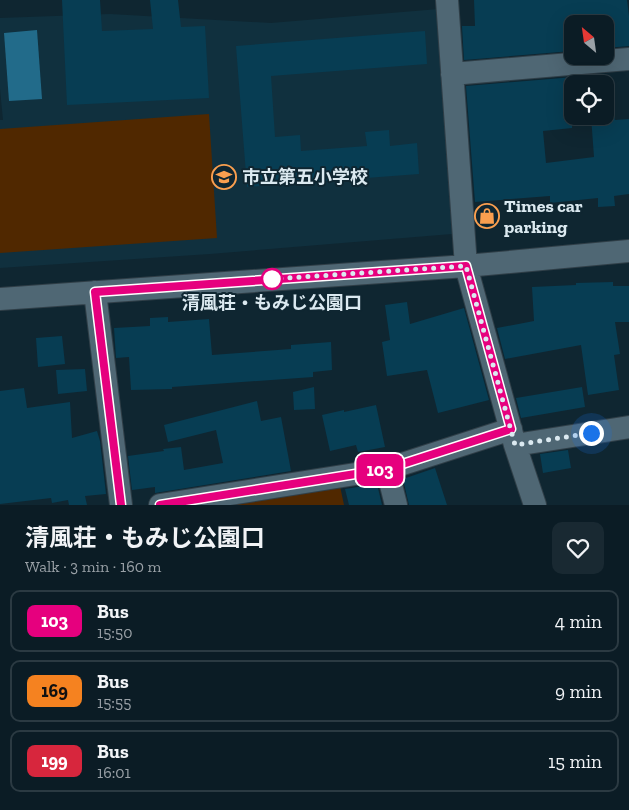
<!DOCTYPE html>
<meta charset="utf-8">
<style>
:root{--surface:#0b1c25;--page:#192932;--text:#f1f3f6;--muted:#9aa1a7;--line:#2b3a42}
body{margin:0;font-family:"Zilla Slab","Noto Sans JP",serif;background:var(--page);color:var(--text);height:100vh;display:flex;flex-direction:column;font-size:19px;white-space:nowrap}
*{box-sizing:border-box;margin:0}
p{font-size:16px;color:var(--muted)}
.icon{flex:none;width:28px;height:28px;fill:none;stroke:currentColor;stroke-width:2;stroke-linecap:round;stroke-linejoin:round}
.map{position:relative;height:505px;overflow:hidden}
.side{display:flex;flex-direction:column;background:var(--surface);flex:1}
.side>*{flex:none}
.badge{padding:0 10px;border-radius:8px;font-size:18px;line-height:32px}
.needle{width:32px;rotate:331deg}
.fabs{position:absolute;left:564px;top:15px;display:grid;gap:10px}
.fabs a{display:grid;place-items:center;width:50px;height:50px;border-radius:10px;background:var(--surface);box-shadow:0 5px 20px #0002,0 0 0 1px var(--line);font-size:25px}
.you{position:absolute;width:25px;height:25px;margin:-12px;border:4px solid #fff;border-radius:50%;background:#1a73e8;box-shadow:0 0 0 8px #1a73e833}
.map>.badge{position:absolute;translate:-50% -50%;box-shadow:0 0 0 2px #fff}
.round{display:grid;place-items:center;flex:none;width:52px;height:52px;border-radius:10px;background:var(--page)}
.summary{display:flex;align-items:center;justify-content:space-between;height:85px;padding:0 25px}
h1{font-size:24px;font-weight:700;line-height:38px}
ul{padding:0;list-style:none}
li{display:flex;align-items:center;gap:15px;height:62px;margin:0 10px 8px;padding:0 15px;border:2px solid var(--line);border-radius:10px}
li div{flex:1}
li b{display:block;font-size:19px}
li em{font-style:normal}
li .badge{min-width:55px;font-weight:700;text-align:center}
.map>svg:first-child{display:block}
.built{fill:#10303e}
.green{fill:#502800}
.water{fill:#226b8a}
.building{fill:#073d53}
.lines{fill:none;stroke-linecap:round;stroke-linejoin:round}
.minor-casing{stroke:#303f48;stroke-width:24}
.minor{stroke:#4f6774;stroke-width:22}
.line-casing{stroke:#fff;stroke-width:11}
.line{stroke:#e6007e;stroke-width:8}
.walk{stroke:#dbe9f0;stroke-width:5;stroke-dasharray:0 9}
.stop-dot{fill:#fff;stroke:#e6007e;stroke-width:2.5}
.labels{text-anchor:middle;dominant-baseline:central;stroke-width:4;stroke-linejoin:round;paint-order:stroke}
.poi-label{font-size:18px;font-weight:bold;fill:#dbe9f0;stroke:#0f2631;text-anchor:start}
.stop-label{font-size:18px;font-weight:bold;fill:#dbe9f0;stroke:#0f2631}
</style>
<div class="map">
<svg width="629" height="505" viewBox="0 0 629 505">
<rect width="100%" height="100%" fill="#0f2631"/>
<path class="built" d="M439 9 452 234 210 254 0 268V120H3L0 89V18L110 14 271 23Z"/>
<path class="green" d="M209 114 217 238 0 253V129Z
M340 486 344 505H237L236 503Z"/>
<path class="water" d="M37 30 42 99 9 101 4 33Z"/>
<path class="building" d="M62 0H100L102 31 153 29 150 0H178L181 27 205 26 209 98 67 105Z
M474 0H627L629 16V46L606 48 605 24H572V51L464 60 462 26H475Z
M425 31 427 64 271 76 275 137 300 135 301 151 367 146 365 132 389 130 390 146 417 143 419 174 247 187 236 46Z
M574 77V84H572V128L543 131 546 163 594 157 591 116H614L615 120 629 119V194L614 196 615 206 598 207V198L550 203V196L475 202 466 86Z
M613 282V286H629V322H615L620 354 614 355 619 390 588 395 581 345 505 359 497 328 534 321 532 287 576 285V283Z
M407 302 410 324 464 308 489 400 438 413 427 370 387 376 382 342 390 340 385 305Z
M168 317V322L209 319 212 355 291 349V345L331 342 332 370 313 372V377L172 387V389L131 390 129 357 116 358 114 328 150 326V318Z
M62 336 65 364 38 367 36 338Z
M85 369 87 391 58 394 56 370Z
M314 387 315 409 294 410 293 392Z
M582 387 585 407 521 418 516 398Z
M24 388 27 408 70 402 72 438 97 431 100 441 106 494 85 496 87 505H69L68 500 52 503 51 498 0 504V391Z
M257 401 261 421 281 417 291 471 155 493V487L132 490 128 456 164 451 163 449 181 447 184 470 223 463 216 430 168 442 164 425Z
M376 405 385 447 358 452 356 445 330 451 322 415 344 410V412Z
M568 450 571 468 543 473 540 454Z
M435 468 447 505H409L403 479Z
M377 484 382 505H349L345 489Z"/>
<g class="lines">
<defs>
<path id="minor" d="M447 0 466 266 515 445 535 505
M452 74 629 59
M95 292 121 505
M0 299 466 266 629 251
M515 445 629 427
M387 469 396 505
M160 505 387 469 511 429"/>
</defs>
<use href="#minor" class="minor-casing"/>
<use href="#minor" class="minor"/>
</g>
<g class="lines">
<defs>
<path id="line" d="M121 505 95 292 466 266 511 429 387 469 160 505"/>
</defs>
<use href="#line" class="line-casing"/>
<use href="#line" class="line"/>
<path class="walk" d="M272 279 466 266 515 445 591 433"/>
</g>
<defs>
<symbol id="school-ring" viewBox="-11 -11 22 22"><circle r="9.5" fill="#0f2631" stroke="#fa9f4f" stroke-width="1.5"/><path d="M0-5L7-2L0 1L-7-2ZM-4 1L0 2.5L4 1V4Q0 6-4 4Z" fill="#fa9f4f"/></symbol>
<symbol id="shop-ring" viewBox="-11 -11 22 22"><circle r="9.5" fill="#0f2631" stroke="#fa9f4f" stroke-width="1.5"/><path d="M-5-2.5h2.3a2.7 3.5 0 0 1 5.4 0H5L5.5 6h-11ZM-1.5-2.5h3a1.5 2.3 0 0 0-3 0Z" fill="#fa9f4f"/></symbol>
</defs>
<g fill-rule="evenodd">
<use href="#school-ring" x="210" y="163" width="28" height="28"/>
<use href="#shop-ring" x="473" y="202" width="28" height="28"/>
</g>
<circle class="stop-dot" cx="272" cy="279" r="10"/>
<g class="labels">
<g class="poi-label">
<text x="242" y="177">市立第五小学校</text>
<text x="504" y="206">Times car<tspan x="504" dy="21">parking</tspan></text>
</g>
<g class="stop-label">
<text x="272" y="303">清風荘・もみじ公園口</text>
</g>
</g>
</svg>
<div class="fabs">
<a><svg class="needle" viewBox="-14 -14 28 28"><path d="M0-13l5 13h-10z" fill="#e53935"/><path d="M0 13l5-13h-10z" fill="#9aa1a7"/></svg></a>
<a><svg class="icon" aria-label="locate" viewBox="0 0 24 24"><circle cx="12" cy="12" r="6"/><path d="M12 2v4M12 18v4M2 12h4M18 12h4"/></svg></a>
</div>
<div class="you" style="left:591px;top:433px"></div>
<b class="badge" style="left:380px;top:470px;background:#e6007e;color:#fff">103</b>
</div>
<section class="side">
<div class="summary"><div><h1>清風荘・もみじ公園口</h1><p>Walk · 3 min · 160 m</p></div><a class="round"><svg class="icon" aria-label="heart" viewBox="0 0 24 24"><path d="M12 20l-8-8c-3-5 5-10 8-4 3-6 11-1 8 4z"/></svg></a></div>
<ul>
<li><span class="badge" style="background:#e6007e;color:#fff">103</span><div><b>Bus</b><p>15:50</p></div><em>4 min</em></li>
<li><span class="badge" style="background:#f58220;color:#111">169</span><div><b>Bus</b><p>15:55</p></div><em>9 min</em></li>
<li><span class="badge" style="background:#d7263d;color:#fff">199</span><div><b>Bus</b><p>16:01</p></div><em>15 min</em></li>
</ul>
</section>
